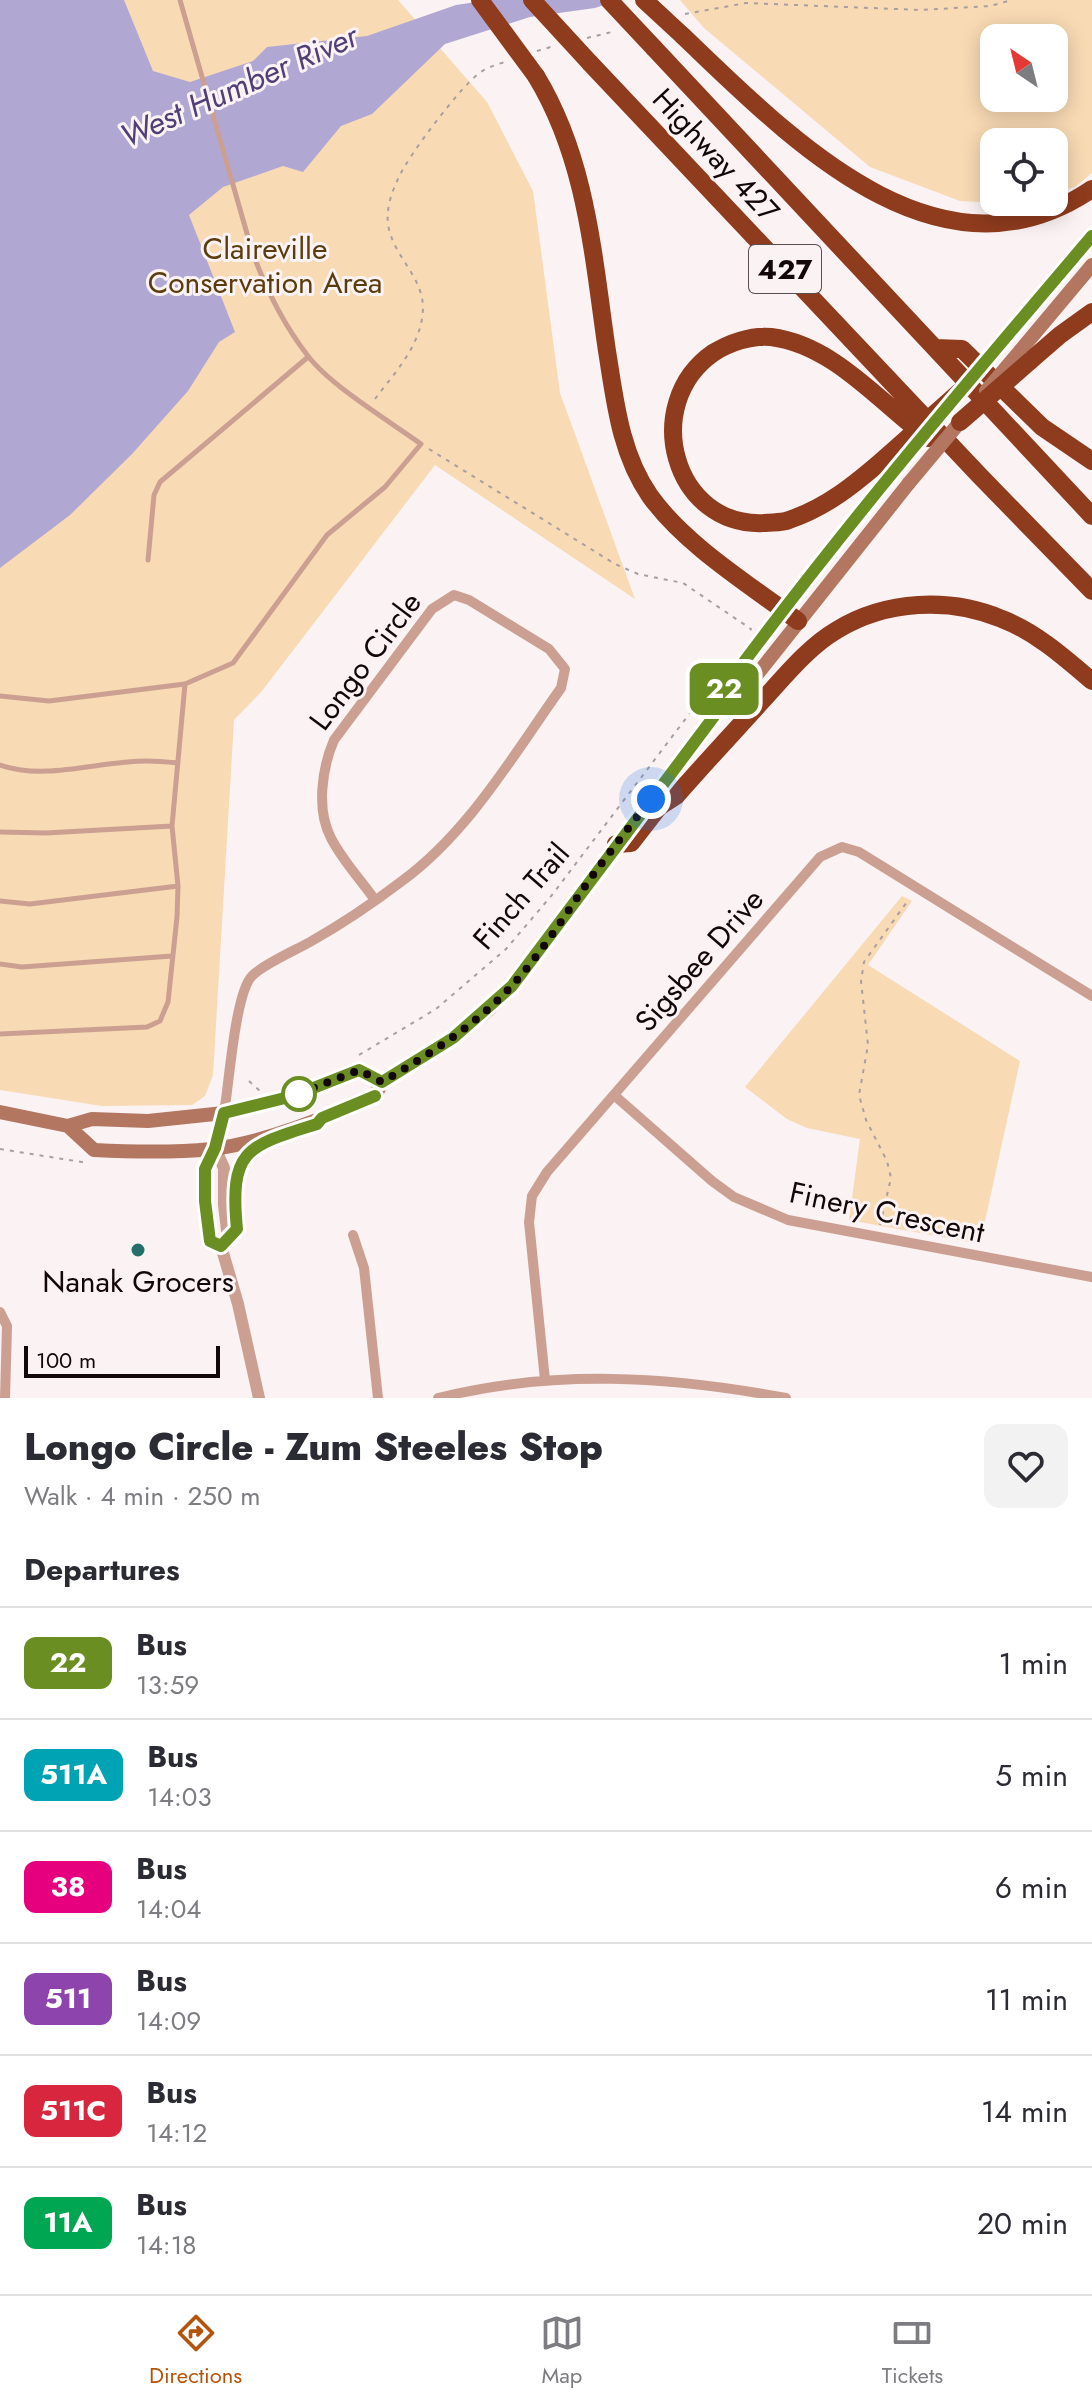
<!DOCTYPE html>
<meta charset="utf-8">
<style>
:root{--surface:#fff;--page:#f2f2f3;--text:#2b2b33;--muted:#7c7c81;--line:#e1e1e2;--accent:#b45309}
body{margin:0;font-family:Jost,sans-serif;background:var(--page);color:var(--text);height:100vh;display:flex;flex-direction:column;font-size:30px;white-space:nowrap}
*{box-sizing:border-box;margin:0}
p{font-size:26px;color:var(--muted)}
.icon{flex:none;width:44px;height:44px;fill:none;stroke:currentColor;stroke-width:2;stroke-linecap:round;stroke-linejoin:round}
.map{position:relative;height:1398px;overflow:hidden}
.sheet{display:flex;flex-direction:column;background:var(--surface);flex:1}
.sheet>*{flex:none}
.badge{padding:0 16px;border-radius:12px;font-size:28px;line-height:52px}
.needle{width:52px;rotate:325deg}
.fabs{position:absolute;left:980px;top:24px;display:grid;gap:16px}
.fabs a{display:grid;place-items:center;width:88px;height:88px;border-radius:16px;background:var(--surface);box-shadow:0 4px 20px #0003;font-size:40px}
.scale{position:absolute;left:24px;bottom:20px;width:196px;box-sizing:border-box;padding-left:8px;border:4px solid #14070a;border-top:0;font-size:22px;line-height:28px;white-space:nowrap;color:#14070a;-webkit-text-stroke:6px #faf2f3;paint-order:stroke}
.you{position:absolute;width:40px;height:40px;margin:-20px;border:6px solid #fff;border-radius:50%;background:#1a73e8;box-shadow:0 0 0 12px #1a73e833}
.map>.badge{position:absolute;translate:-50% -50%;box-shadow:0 0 0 4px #fff}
h2{padding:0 24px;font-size:30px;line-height:72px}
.round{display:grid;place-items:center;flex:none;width:84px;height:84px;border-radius:16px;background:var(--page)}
.summary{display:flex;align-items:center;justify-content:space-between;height:136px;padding:0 24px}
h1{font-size:38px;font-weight:800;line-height:60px}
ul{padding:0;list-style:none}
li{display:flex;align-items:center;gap:24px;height:112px;padding:0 24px;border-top:2px solid var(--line)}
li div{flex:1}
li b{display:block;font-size:30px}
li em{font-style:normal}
li .badge{min-width:88px;font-weight:700;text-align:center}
.menu{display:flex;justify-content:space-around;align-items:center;height:112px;border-top:2px solid var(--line);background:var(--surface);font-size:22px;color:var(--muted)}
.menu a{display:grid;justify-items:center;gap:4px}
.menu .current{color:var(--accent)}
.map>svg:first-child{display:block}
.green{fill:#f8dab4;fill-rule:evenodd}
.water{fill:#b1a7d3}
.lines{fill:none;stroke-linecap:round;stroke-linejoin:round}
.path{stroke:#a99fa0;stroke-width:2;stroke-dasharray:4 6;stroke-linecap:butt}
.service{stroke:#cba092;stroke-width:5}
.minor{stroke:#cba092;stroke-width:10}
.tertiary{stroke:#cba092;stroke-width:12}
.secondary{stroke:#b37661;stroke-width:14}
.motorway{stroke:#8f3b1d;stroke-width:18}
.secondary-bridge{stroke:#b37661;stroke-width:14}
.motorway-bridge{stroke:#8f3b1d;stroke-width:18}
.line-casing{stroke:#fff;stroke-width:18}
.line{stroke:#6b8e23;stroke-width:12}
.walk{stroke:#14070a;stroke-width:8;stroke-dasharray:0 14.4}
.stop-dot{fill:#fff;stroke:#6b8e23;stroke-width:4}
.poi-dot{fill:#246f6c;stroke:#faf2f3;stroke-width:3}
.labels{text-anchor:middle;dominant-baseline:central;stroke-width:6;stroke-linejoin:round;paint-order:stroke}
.shield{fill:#faf2f3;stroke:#594e50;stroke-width:2}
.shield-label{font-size:28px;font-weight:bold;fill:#14070a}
.street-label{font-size:30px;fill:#14070a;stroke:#faf2f3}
.park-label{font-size:30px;fill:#5b3d0d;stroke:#faf2f3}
.poi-label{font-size:30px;fill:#14070a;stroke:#faf2f3}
.water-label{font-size:32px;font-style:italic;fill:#503f77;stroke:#faf2f3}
</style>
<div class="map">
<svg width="1092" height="1398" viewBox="0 0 1092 1398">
<rect width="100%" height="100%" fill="#faf2f3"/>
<path class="green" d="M0 0H398L487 102 533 191 560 393 635 599 435 465 262 691 234 720 213 1075 205 1096 192 1105 102 1106 0 1090Z
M680 0H1092V173L1075 187 1054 193V142H994V202H1025L1017 204 960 201 870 167 704 28ZM994 38H1054V98H994Z
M902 896 912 901 868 965 1020 1061 980 1244 849 1220 860 1139 807 1128 787 1119 745 1087Z"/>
<path class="water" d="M0 0H124L153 71 190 82 253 61 267 47 367 36 456 5 490 0H619L595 8 530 17 445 44 372 114 341 126 303 172 283 166 223 187 189 215 235 332 219 342 188 391 132 454 70 515 0 568Z"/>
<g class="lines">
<path class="path" d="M685 14 746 3 921 10 990 6 1012 0
M587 38 616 31
M537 51 554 46
M375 399C395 372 422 345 423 308 423 276 392 255 388 224 386 208 392 191 399 177 408 156 459 89 477 75 485 68 495 65 505 62
M429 449 615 564 638 574 683 583 751 629 750 630
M359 1055 436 1009 506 949 552 895 709 688
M249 1081 260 1091
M0 1149 88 1163
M880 1225 891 1178 887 1161 866 1120 859 1095 868 1045 861 981 864 962 909 899"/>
<path class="service" d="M180 0 252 251C265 287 284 325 308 356 331 386 389 421 421 444L385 487 327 535 233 663 185 684
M148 560 154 495 160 482 308 357
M0 696 49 701 185 684 172 826 178 886 177 917 168 1002 160 1021 147 1027 0 1034
M0 765C46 781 99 761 146 761 157 761 168 762 178 763
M0 832 46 833 172 826
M0 901 30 904 178 886
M0 964 22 967 172 956"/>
<path class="minor" d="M614 1095 712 1181 734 1197 788 1220 1092 1277
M224 1113C229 1085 235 993 252 976 262 965 296 950 310 942 342 924 373 903 402 881 469 832 514 754 561 688L565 669 549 649 469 600 454 595 432 609 334 740C322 768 316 810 331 838 342 860 361 880 375 900
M353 1235 364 1268 378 1398
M0 1312 7 1326 5 1398
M545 1380 529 1222 532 1196 547 1172 820 857 842 847 859 852 1092 996
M438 1398C554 1369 669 1376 786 1398"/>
<path class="tertiary" d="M215 1148 224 1168V1205L228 1239 223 1244
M221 1246 238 1304 259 1398
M221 1246 210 1241 206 1212 205 1169 215 1148 224 1113"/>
<path class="secondary" d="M1007 337 1092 236
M1020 351 1092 265
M721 707 736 701 909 483
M0 1112 68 1126 94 1150C133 1152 172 1153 211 1149 264 1143 327 1117 375 1096L382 1082 453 1038 487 1011 512 986 721 707 724 689 742 664 896 469
M68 1126 92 1119 148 1121 224 1113 293 1096 359 1070 382 1082
M228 1239 237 1229C234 1197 232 1155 267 1140"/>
<path class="motorway" d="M683 36C787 135 938 294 1092 189
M654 48 1092 516
M590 63 979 475 1092 591
M536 76C587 160 593 256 607 351 615 400 620 453 650 496 685 545 750 585 798 621
M935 348 962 349 1042 427 1092 461
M1030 361 1060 335 1092 312
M885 458C855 484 827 507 789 520 781 523 773 522 765 523 673 528 640 404 713 353 729 343 751 335 771 337 834 345 879 402 928 438
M616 844 631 843 659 807 676 796C704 764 733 733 762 701 785 676 808 647 837 630 886 600 950 597 1002 619 1036 632 1065 658 1092 681"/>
<path class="secondary-bridge" d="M986 391 1020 351
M958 394 1007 337
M896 469 935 422
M909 483 965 416"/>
<path class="motorway-bridge" d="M480 0 536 76
M532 0 590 63
M609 0 654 48
M644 0 683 36
M960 422 1030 361
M885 458 965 387"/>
</g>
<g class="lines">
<defs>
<path id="line" d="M375 1096 322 1118 317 1124C248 1146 229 1148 237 1229L221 1246 210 1241 205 1201V1169L215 1148 224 1113 293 1096 359 1070 382 1082 453 1038 512 986 721 707 724 689C839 532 966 384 1092 236"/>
</defs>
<use href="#line" class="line-casing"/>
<use href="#line" class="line"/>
<path class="walk" d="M299 1094 293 1096 359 1070 382 1082C425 1057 467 1031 502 996 536 962 561 921 588 882 608 854 630 826 651 799"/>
</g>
<circle class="stop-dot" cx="299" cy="1094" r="16"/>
<circle class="poi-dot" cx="138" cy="1250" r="8"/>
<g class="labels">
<rect class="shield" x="749" y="245" width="72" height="48" rx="6"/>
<g class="shield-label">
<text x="785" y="269">427</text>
</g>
<g class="street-label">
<text transform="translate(716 155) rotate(47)">Highway 427</text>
<text transform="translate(365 661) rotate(-53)">Longo Circle</text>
<text transform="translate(521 896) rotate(-49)">Finch Trail</text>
<text transform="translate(699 960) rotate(-49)">Sigsbee Drive</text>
<text transform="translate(887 1212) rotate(12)">Finery Crescent</text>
</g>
<g class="park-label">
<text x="265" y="248">Claireville<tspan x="265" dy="34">Conservation Area</tspan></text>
</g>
<g class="poi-label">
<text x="138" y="1281">Nanak Grocers</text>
</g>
<g class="water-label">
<text transform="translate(239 86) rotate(-24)">West Humber River</text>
</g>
</g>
</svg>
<div class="fabs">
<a><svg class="needle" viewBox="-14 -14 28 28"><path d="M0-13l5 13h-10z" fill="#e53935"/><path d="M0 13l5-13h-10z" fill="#7c7c81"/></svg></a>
<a><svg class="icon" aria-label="locate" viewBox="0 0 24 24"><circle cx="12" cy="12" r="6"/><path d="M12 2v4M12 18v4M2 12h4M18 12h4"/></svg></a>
</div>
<div class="scale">100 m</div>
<div class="you" style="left:651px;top:799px"></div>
<b class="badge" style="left:724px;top:689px;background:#6b8e23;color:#fff">22</b>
</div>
<section class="sheet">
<div class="summary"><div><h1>Longo Circle - Zum Steeles Stop</h1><p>Walk · 4 min · 250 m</p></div><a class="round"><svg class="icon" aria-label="heart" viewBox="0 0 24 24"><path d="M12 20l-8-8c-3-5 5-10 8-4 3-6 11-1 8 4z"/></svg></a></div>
<h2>Departures</h2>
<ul>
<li><span class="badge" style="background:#6b8e23;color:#fff">22</span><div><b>Bus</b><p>13:59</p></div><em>1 min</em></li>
<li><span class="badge" style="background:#00a3b4;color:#fff">511A</span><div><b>Bus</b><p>14:03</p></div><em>5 min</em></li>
<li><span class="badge" style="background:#e6007e;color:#fff">38</span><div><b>Bus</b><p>14:04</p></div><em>6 min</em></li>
<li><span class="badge" style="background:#8e44ad;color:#fff">511</span><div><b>Bus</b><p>14:09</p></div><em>11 min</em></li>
<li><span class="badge" style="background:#d7263d;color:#fff">511C</span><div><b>Bus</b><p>14:12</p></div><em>14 min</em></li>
<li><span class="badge" style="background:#00a651;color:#fff">11A</span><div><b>Bus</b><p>14:18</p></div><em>20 min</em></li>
</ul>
</section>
<nav class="menu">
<a class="current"><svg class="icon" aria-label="directions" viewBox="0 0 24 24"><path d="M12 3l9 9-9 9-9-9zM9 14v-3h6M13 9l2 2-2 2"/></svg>Directions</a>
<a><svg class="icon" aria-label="map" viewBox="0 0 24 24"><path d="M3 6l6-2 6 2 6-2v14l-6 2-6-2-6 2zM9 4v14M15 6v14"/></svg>Map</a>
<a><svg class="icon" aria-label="tickets" viewBox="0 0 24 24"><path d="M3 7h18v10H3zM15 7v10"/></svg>Tickets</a>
</nav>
